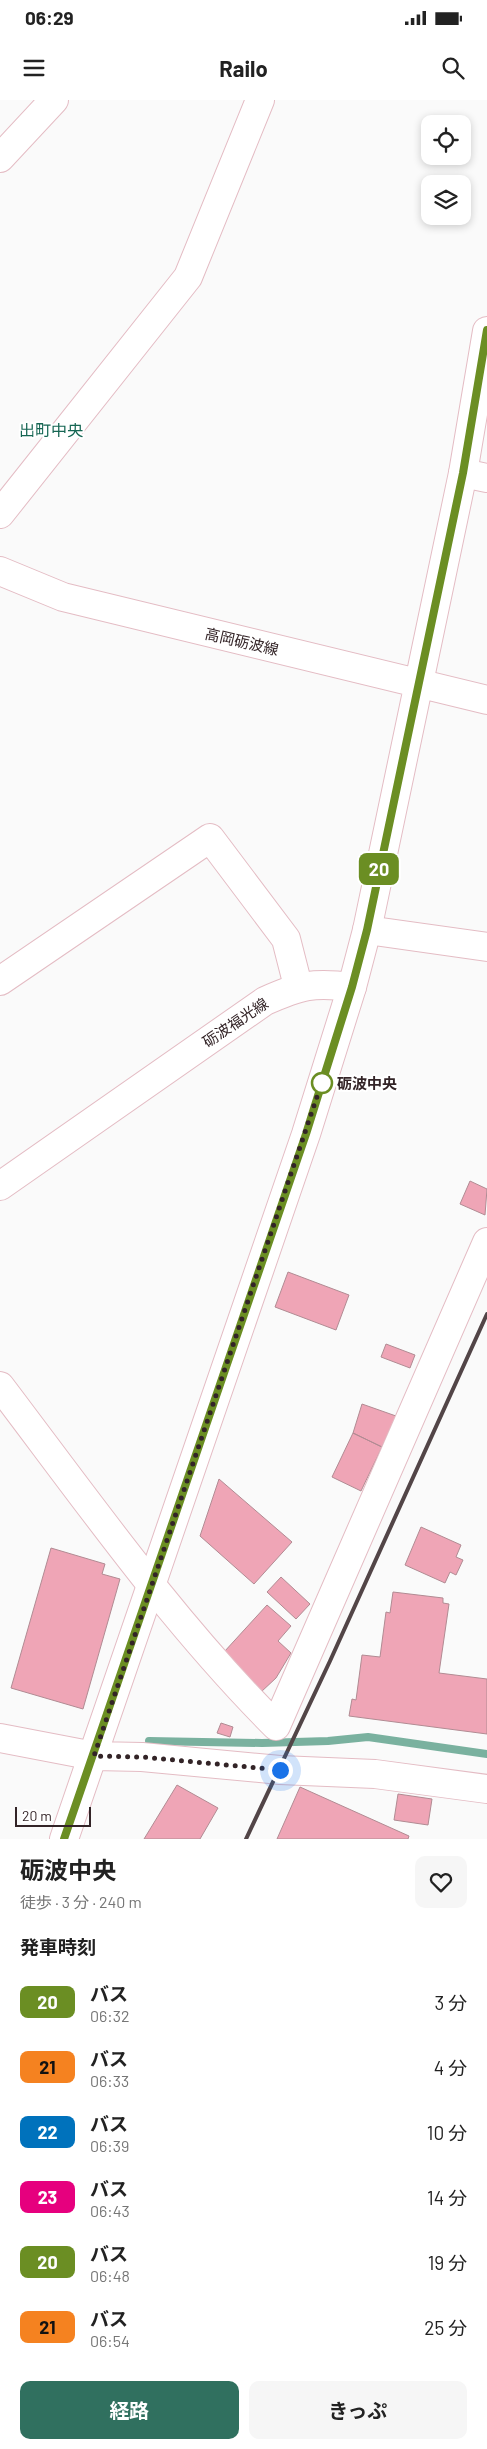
<!DOCTYPE html>
<html lang="ja">
<meta charset="utf-8">
<style>
:root{--surface:#fff;--page:#f6f6f6;--text:#222;--muted:#767676;--accent:#30705f}
body{margin:0;font-family:Barlow,"Noto Sans JP",sans-serif;background:var(--page);color:var(--text);height:100vh;display:flex;flex-direction:column;font-size:19px;white-space:nowrap}
*{box-sizing:border-box;margin:0}
p{font-size:16px;color:var(--muted)}
.icon{flex:none;width:28px;height:28px;fill:none;stroke:currentColor;stroke-width:2;stroke-linecap:round;stroke-linejoin:round}
.map{position:relative;height:1739px;overflow:hidden}
.sheet{display:flex;flex-direction:column;background:var(--surface);flex:1}
.sheet>*{flex:none}
.badge{padding:0 10px;border-radius:8px;font-size:18px;line-height:32px}
.tools{position:absolute;left:421px;top:15px;display:grid;gap:10px}
.tools a{display:grid;place-items:center;width:50px;height:50px;border-radius:10px;background:var(--surface);box-shadow:0 2px 8px #0003;font-size:25px}
.scale{position:absolute;left:15px;bottom:12px;width:76px;box-sizing:border-box;padding-left:5px;border:2px solid #332427;border-top:0;font-size:14px;line-height:18px;white-space:nowrap;color:#332427;-webkit-text-stroke:4px #fff;paint-order:stroke}
.you{position:absolute;width:25px;height:25px;margin:-12px;border:4px solid #fff;border-radius:50%;background:#1a73e8;box-shadow:0 0 0 8px #1a73e833}
.map>.badge{position:absolute;translate:-50% -50%;box-shadow:0 0 0 2px #fff}
h2{padding:0 20px;font-size:19px;line-height:45px}
.round{display:grid;place-items:center;flex:none;width:52px;height:52px;border-radius:10px;background:var(--page)}
.headline{display:flex;align-items:center;justify-content:space-between;height:85px;padding:0 20px}
h1{font-size:24px;font-weight:700;line-height:38px}
.cta{display:flex;gap:10px;margin-top:auto;padding:10px 20px}
.cta a{flex:1;height:58px;border-radius:10px;background:var(--accent);color:#fff;font-size:20px;font-weight:700;line-height:58px;text-align:center}
.cta a+a{background:var(--page);color:var(--text)}
ul{padding:0;list-style:none}
li{display:flex;align-items:center;gap:15px;height:65px;padding:0 20px}
li div{flex:1}
li b{display:block;font-size:19px}
li em{font-style:normal}
li .badge{min-width:55px;font-weight:700;text-align:center}
.status{display:flex;justify-content:space-between;align-items:center;height:35px;padding:0 25px;background:var(--surface);direction:ltr}
.status svg{height:14px;fill:currentColor}
header{display:flex;justify-content:space-between;align-items:center;height:65px;padding:0 20px;background:var(--surface);font-size:22px;font-weight:700}
.map>svg:first-child{display:block}
.lines{fill:none;stroke-linecap:round;stroke-linejoin:round}
.stream{stroke:#7ab19f;stroke-width:8}
.building{fill:#efa5b6;stroke:#b18b93}
.street-casing{stroke:#e4bcc4;stroke-width:30}
.secondary-casing{stroke:#e4bcc4;stroke-width:30}
.primary-casing{stroke:#e4bcc4;stroke-width:30}
.street{stroke:#fff;stroke-width:28}
.secondary{stroke:#fff;stroke-width:28}
.primary{stroke:#fff;stroke-width:28}
.rail{stroke:#524547;stroke-width:4}
.line-casing{stroke:#fff;stroke-width:11}
.line{stroke:#6b8e23;stroke-width:8}
.walk{stroke:#332427;stroke-width:5;stroke-dasharray:0 9}
.stop-dot{fill:#fff;stroke:#6b8e23;stroke-width:2.5}
.labels{text-anchor:middle;dominant-baseline:central;stroke-width:4;stroke-linejoin:round;paint-order:stroke}
.street-label{font-size:15px;fill:#332427;stroke:#fff}
.stop-label{font-size:15px;font-weight:bold;fill:#332427;stroke:#fff;text-anchor:start}
.neighbourhood-label{font-size:16px;fill:#166653;stroke:#fff}
</style>
<div class="status"><b>06:29</b><svg viewBox="0 0 49 12"><path d="M0 12V9h3v3zM5 12V6h3v6zM10 12V3h3v9zM15 12V0h3v12zM26 1h20v11H26zM47 4h2v5h-2z"/></svg></div>
<header><svg class="icon" aria-label="menu" viewBox="0 0 24 24"><path d="M4 6h16M4 12h16M4 18h16"/></svg>Railo<svg class="icon" aria-label="search" viewBox="0 0 24 24"><circle cx="10" cy="10" r="6"/><path d="M15 15l6 6"/></svg></header>
<div class="map">
<svg width="487" height="1739" viewBox="0 0 487 1739">
<rect width="100%" height="100%" fill="#fafafa"/>
<g class="lines">
<path class="stream" d="M149 1641 262 1643 328 1641 368 1637 487 1654"/>
</g>
<path class="building" d="M470 1081 487 1089 485 1115 460 1104Z
M288 1172 349 1195 336 1230 275 1207Z
M386 1244 415 1255 410 1268 381 1257Z
M362 1304 396 1316 382 1347 353 1333Z
M353 1333 382 1347 361 1391 332 1377Z
M219 1379 292 1442 254 1484 200 1436Z
M421 1427 461 1445 456 1457 463 1460 456 1475 450 1472 445 1483 405 1465Z
M51 1448 105 1464 102 1474 120 1479 83 1609 11 1588Z
M281 1477 310 1504 296 1519 267 1492Z
M393 1492 443 1498V1503L449 1504 439 1573 487 1579V1634L349 1616 352 1599 356 1600 362 1555 380 1557 386 1512 390 1513Z
M267 1505 291 1526 278 1541 291 1553 276 1578 261 1592 224 1552Z
M221 1623 233 1627 230 1637 217 1633Z
M177 1685 218 1708 200 1739H144Z
M300 1687 409 1736 408 1739H277Z
M398 1694 432 1699 428 1725 394 1720Z"/>
<g class="lines">
<defs>
<path id="street" d="M463 373 487 378
M0 414 188 177 260 0
M367 830 487 847
M0 881 210 738 286 839 298 886
M0 1286C88 1402 173 1523 276 1626L487 1142"/>
<path id="secondary" d="M0 58 54 0
M0 1638 94 1656 142 1657 280 1670 375 1674 487 1689
M64 1739 306 1034 352 887"/>
<path id="primary" d="M0 471 63 497 487 600
M0 1086 265 901C301 885 313 882 352 887L367 830 463 373 487 231"/>
</defs>
<use href="#street" class="street-casing"/>
<use href="#secondary" class="secondary-casing"/>
<use href="#primary" class="primary-casing"/>
<use href="#street" class="street"/>
<use href="#secondary" class="secondary"/>
<use href="#primary" class="primary"/>
<path class="rail" d="M246 1739 330 1561 487 1214"/>
</g>
<g class="lines">
<defs>
<path id="line" d="M64 1739 306 1034 352 887 367 830 463 373 487 230"/>
</defs>
<use href="#line" class="line-casing"/>
<use href="#line" class="line"/>
<path class="walk" d="M280 1670 142 1657 94 1656 323 979 322 983"/>
</g>
<circle class="stop-dot" cx="322" cy="983" r="10"/>
<g class="labels">
<g class="street-label">
<text transform="translate(242 541) rotate(13)">高岡砺波線</text>
<text transform="translate(235 922) rotate(-34)">砺波福光線</text>
</g>
<g class="stop-label">
<text x="337" y="983">砺波中央</text>
</g>
<g class="neighbourhood-label">
<text x="51" y="329">出町中央</text>
</g>
</g>
</svg>
<div class="tools">
<a><svg class="icon" aria-label="locate" viewBox="0 0 24 24"><circle cx="12" cy="12" r="6"/><path d="M12 2v4M12 18v4M2 12h4M18 12h4"/></svg></a>
<a><svg class="icon" aria-label="layers" viewBox="0 0 24 24"><path d="M12 4l9 5-9 5-9-5zM3 14l9 5 9-5"/></svg></a>
</div>
<div class="scale">20 m</div>
<div class="you" style="left:280px;top:1670px"></div>
<b class="badge" style="left:379px;top:769px;background:#6b8e23;color:#fff">20</b>
</div>
<section class="sheet">
<div class="headline"><div><h1>砺波中央</h1><p>徒歩 · 3 分 · 240 m</p></div><a class="round"><svg class="icon" aria-label="heart" viewBox="0 0 24 24"><path d="M12 20l-8-8c-3-5 5-10 8-4 3-6 11-1 8 4z"/></svg></a></div>
<h2>発車時刻</h2>
<ul>
<li><span class="badge" style="background:#6b8e23;color:#fff">20</span><div><b>バス</b><p>06:32</p></div><em>3 分</em></li>
<li><span class="badge" style="background:#f58220;color:#111">21</span><div><b>バス</b><p>06:33</p></div><em>4 分</em></li>
<li><span class="badge" style="background:#0072bc;color:#fff">22</span><div><b>バス</b><p>06:39</p></div><em>10 分</em></li>
<li><span class="badge" style="background:#e6007e;color:#fff">23</span><div><b>バス</b><p>06:43</p></div><em>14 分</em></li>
<li><span class="badge" style="background:#6b8e23;color:#fff">20</span><div><b>バス</b><p>06:48</p></div><em>19 分</em></li>
<li><span class="badge" style="background:#f58220;color:#111">21</span><div><b>バス</b><p>06:54</p></div><em>25 分</em></li>
</ul>
<div class="cta"><a>経路</a><a>きっぷ</a></div>
</section>
